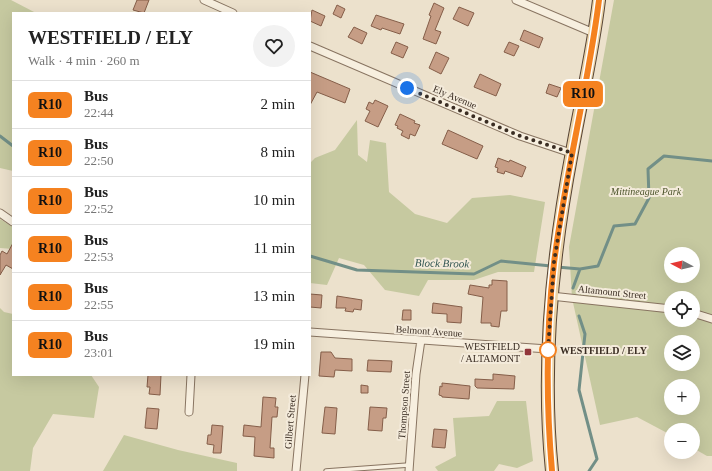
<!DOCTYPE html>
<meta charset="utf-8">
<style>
:root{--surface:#fff;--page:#f2f2f2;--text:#222;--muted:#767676;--line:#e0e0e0}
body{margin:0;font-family:Georgia,serif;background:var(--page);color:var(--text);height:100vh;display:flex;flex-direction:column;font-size:15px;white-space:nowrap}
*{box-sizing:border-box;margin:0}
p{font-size:13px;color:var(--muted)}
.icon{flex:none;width:22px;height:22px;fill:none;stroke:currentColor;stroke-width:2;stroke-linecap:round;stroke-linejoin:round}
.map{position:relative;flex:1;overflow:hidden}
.sheet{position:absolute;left:12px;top:12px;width:299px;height:364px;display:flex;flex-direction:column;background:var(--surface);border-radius:0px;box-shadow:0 4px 16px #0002}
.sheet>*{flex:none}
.badge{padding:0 8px;border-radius:6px;font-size:14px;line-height:26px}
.needle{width:26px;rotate:277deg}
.controls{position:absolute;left:664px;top:247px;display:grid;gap:8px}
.controls a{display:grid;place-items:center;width:36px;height:36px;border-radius:50%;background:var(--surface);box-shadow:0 4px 16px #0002;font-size:20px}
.you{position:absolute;width:20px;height:20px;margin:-10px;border:3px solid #fff;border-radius:50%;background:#1a73e8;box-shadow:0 0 0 6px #1a73e833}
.map>.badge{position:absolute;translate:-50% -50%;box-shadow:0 0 0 2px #fff}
.round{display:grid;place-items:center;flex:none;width:42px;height:42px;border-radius:21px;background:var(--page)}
.overview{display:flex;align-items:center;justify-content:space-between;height:68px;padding:0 16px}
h1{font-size:19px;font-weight:600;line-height:30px}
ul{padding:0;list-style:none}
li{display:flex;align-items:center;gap:12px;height:48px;padding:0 16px;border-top:1px solid var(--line)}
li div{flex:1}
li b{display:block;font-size:15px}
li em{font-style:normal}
li .badge{min-width:44px;font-weight:700;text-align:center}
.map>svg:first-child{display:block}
.green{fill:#c6c9a0;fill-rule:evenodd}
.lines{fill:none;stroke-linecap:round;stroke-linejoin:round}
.stream{stroke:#728f87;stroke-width:3}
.building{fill:#c69d85;stroke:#855e49}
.service-casing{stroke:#887461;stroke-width:5.5}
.minor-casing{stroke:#887461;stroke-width:9}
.primary-casing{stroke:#564334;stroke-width:14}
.service{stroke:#f7efdf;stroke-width:3.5}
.minor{stroke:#f7efdf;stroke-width:7}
.primary{stroke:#ead3a8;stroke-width:12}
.line-casing{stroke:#fff;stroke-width:9}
.line{stroke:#f58220;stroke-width:6}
.walk{stroke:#3a2d23;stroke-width:4;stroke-dasharray:0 7.2}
.stop-dot{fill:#fff;stroke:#f58220;stroke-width:2}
.poi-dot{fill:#92363b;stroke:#f4ebdb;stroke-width:1.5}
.labels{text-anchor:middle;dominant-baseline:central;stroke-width:4;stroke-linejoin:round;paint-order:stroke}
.street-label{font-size:10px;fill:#3a2d23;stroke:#f4ebdb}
.park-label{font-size:10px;font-style:italic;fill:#4c542b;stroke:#f4ebdb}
.poi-label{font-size:10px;fill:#3a2d23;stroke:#f4ebdb;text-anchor:end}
.stop-label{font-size:10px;font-weight:bold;fill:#3a2d23;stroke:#f4ebdb;text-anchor:start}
.water-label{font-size:11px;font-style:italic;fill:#345854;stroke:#f4ebdb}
</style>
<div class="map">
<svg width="712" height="471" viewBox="0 0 712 471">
<rect width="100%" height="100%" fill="#ece1cc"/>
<path class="green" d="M0 0H11L36 13H13V171L0 168Z
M614 0H712V456H707L693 448V430H671V435L637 417 600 425 572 298 569 247ZM671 254H693V276H671ZM671 298H693V320H671ZM671 342H693V364H671ZM671 386H693V408H671Z
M357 120 358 155 367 162 370 140 386 143 389 192 415 214 447 223 472 198 510 195 545 202 534 272H498L474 280H428L419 296 385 290 364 265 339 258 327 285 310 283V163L315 158 335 150Z
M0 219 13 227V249L0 248Z
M0 308 4 312 13 314V375H91L99 387 94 418 53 414 33 448 30 471H0Z
M497 401H526L533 461 517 468 499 464 494 471H438L435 467 456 456 453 418 489 416Z
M124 435 178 450 237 463V471H103Z"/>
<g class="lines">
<path class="stream" d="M0 136 13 146
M310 256 357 270 474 274 501 261 551 266
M557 267 580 269 598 266 614 226 635 224 649 198 648 169 664 156 712 161
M573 288 580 269
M579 316 585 334 579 390 597 459 589 471"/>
</g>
<path class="building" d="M137 0H149L144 13 133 10Z
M434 3 444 8 435 30 441 32 436 44 423 39 431 16 429 15Z
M337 5 345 9 341 18 333 14Z
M459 7 474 13 468 26 453 19Z
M312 10 325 16 321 26 310 21Z
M376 15 404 24 400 34 382 28 381 30 371 26Z
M354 27 367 33 362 44 348 37Z
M524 30 543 38 539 48 520 40Z
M396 42 408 47 403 58 391 53Z
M509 42 519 46 514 56 504 52Z
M436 52 449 58 441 74 429 68Z
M310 72 350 89 345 103 317 92 310 105Z
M480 74 501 84 496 96 474 87Z
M549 84 561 88 557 97 546 93Z
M375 100 388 106 378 127 365 121 370 111 366 109 369 102 373 104Z
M400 114 415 121 414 123 420 125 415 136 410 134 409 139 401 135 403 131 397 128 398 126 395 125Z
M448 130 483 146 477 159 442 144Z
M498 158 509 162 510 160 526 167 522 177 505 171 504 174 497 172 498 168 495 167Z
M13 243V269L6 265 0 275V255L2 251 7 254Z
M492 280 507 281V311H501L499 327 491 326V323H481L483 297 468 294 470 285 489 288V285H492Z
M310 294 322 295 321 308 310 307Z
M337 296 362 300 361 310 354 309 353 312 345 311 346 308H336Z
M433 303 462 307 461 323 447 322V314L432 313Z
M403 310H411V320H402Z
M321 352H331L335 358 352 359V371L335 370 334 377 319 376Z
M368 360 392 361 391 372 367 371Z
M493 374 515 376 514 389 477 388 475 386V379L493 380Z
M148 375H161L160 395 149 394 150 387H147Z
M442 383 470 386 469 399 442 397V396L439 395 440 386 442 387Z
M361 385 368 386V393H361Z
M263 397 276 398 275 407H278L277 417H272L270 448H274V458L254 456 255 437 243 436 244 425 261 427Z
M325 407 337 408 335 434 322 433Z
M370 407 387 408 386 418H383L382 431 368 430Z
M147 408 159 409 157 429 145 428Z
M212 425 223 426 221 453H213L214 445 207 444 208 435H211Z
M434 429 447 430 445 448 432 447Z"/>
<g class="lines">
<defs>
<path id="service" d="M326 471 409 465"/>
<path id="minor" d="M204 0 233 13
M516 0 594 33
M310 46 520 136 571 153
M0 213 13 222
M551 296 671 309
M693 313 712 319
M310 332 548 349
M189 412 191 375
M296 471 305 375
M409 471 416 374 421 340"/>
<path id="primary" d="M552 471C541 364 552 257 572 152 581 101 593 51 599 0"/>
</defs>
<use href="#service" class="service-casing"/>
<use href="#minor" class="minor-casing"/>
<use href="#primary" class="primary-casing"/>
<use href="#service" class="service"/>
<use href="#minor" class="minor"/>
<use href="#primary" class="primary"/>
</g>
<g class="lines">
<defs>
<path id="line" d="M552 471C546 402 546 331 554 263 565 174 588 88 599 0"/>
</defs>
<use href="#line" class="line-casing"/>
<use href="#line" class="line"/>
<path class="walk" d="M407 88 520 136 572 153 554 262 548 350"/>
</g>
<circle class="stop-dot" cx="548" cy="350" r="8"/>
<rect class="poi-dot" x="524" y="348" width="8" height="8" rx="2"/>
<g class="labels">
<g class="street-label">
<text transform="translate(455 97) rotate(23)">Ely Avenue</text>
<text transform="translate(612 292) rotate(6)">Altamount Street</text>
<text transform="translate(429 331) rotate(4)">Belmont Avenue</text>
<text transform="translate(404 405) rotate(-86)">Thompson Street</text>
<text transform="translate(290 422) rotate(-85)">Gilbert Street</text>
</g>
<g class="park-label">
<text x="646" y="191">Mittineague Park</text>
</g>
<g class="poi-label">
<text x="520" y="346">WESTFIELD<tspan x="520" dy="12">/ ALTAMONT</tspan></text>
</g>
<g class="stop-label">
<text x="560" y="350">WESTFIELD / ELY</text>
</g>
<g class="water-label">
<text transform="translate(442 263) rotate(1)">Block Brook</text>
</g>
</g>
</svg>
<div class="controls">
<a><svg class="needle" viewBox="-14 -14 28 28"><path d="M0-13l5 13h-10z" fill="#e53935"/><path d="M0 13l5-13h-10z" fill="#767676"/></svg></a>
<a><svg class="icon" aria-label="locate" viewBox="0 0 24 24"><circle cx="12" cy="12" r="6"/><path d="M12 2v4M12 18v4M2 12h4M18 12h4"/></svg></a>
<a><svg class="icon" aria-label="layers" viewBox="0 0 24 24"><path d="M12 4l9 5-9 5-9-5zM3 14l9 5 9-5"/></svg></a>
<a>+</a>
<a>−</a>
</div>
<div class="you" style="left:407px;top:88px"></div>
<b class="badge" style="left:583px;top:94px;background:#f58220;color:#111">R10</b>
<section class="sheet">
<div class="overview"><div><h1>WESTFIELD / ELY</h1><p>Walk · 4 min · 260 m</p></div><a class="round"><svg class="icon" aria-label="heart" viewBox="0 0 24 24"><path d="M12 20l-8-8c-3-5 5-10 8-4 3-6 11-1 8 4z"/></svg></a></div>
<ul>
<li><span class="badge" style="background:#f58220;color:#111">R10</span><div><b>Bus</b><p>22:44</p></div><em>2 min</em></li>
<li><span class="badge" style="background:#f58220;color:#111">R10</span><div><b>Bus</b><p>22:50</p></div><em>8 min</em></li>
<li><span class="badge" style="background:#f58220;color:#111">R10</span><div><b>Bus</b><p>22:52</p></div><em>10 min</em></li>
<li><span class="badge" style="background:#f58220;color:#111">R10</span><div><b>Bus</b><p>22:53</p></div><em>11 min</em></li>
<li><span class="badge" style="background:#f58220;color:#111">R10</span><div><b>Bus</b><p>22:55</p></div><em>13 min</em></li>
<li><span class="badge" style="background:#f58220;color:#111">R10</span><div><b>Bus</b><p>23:01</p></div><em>19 min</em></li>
</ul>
</section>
</div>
